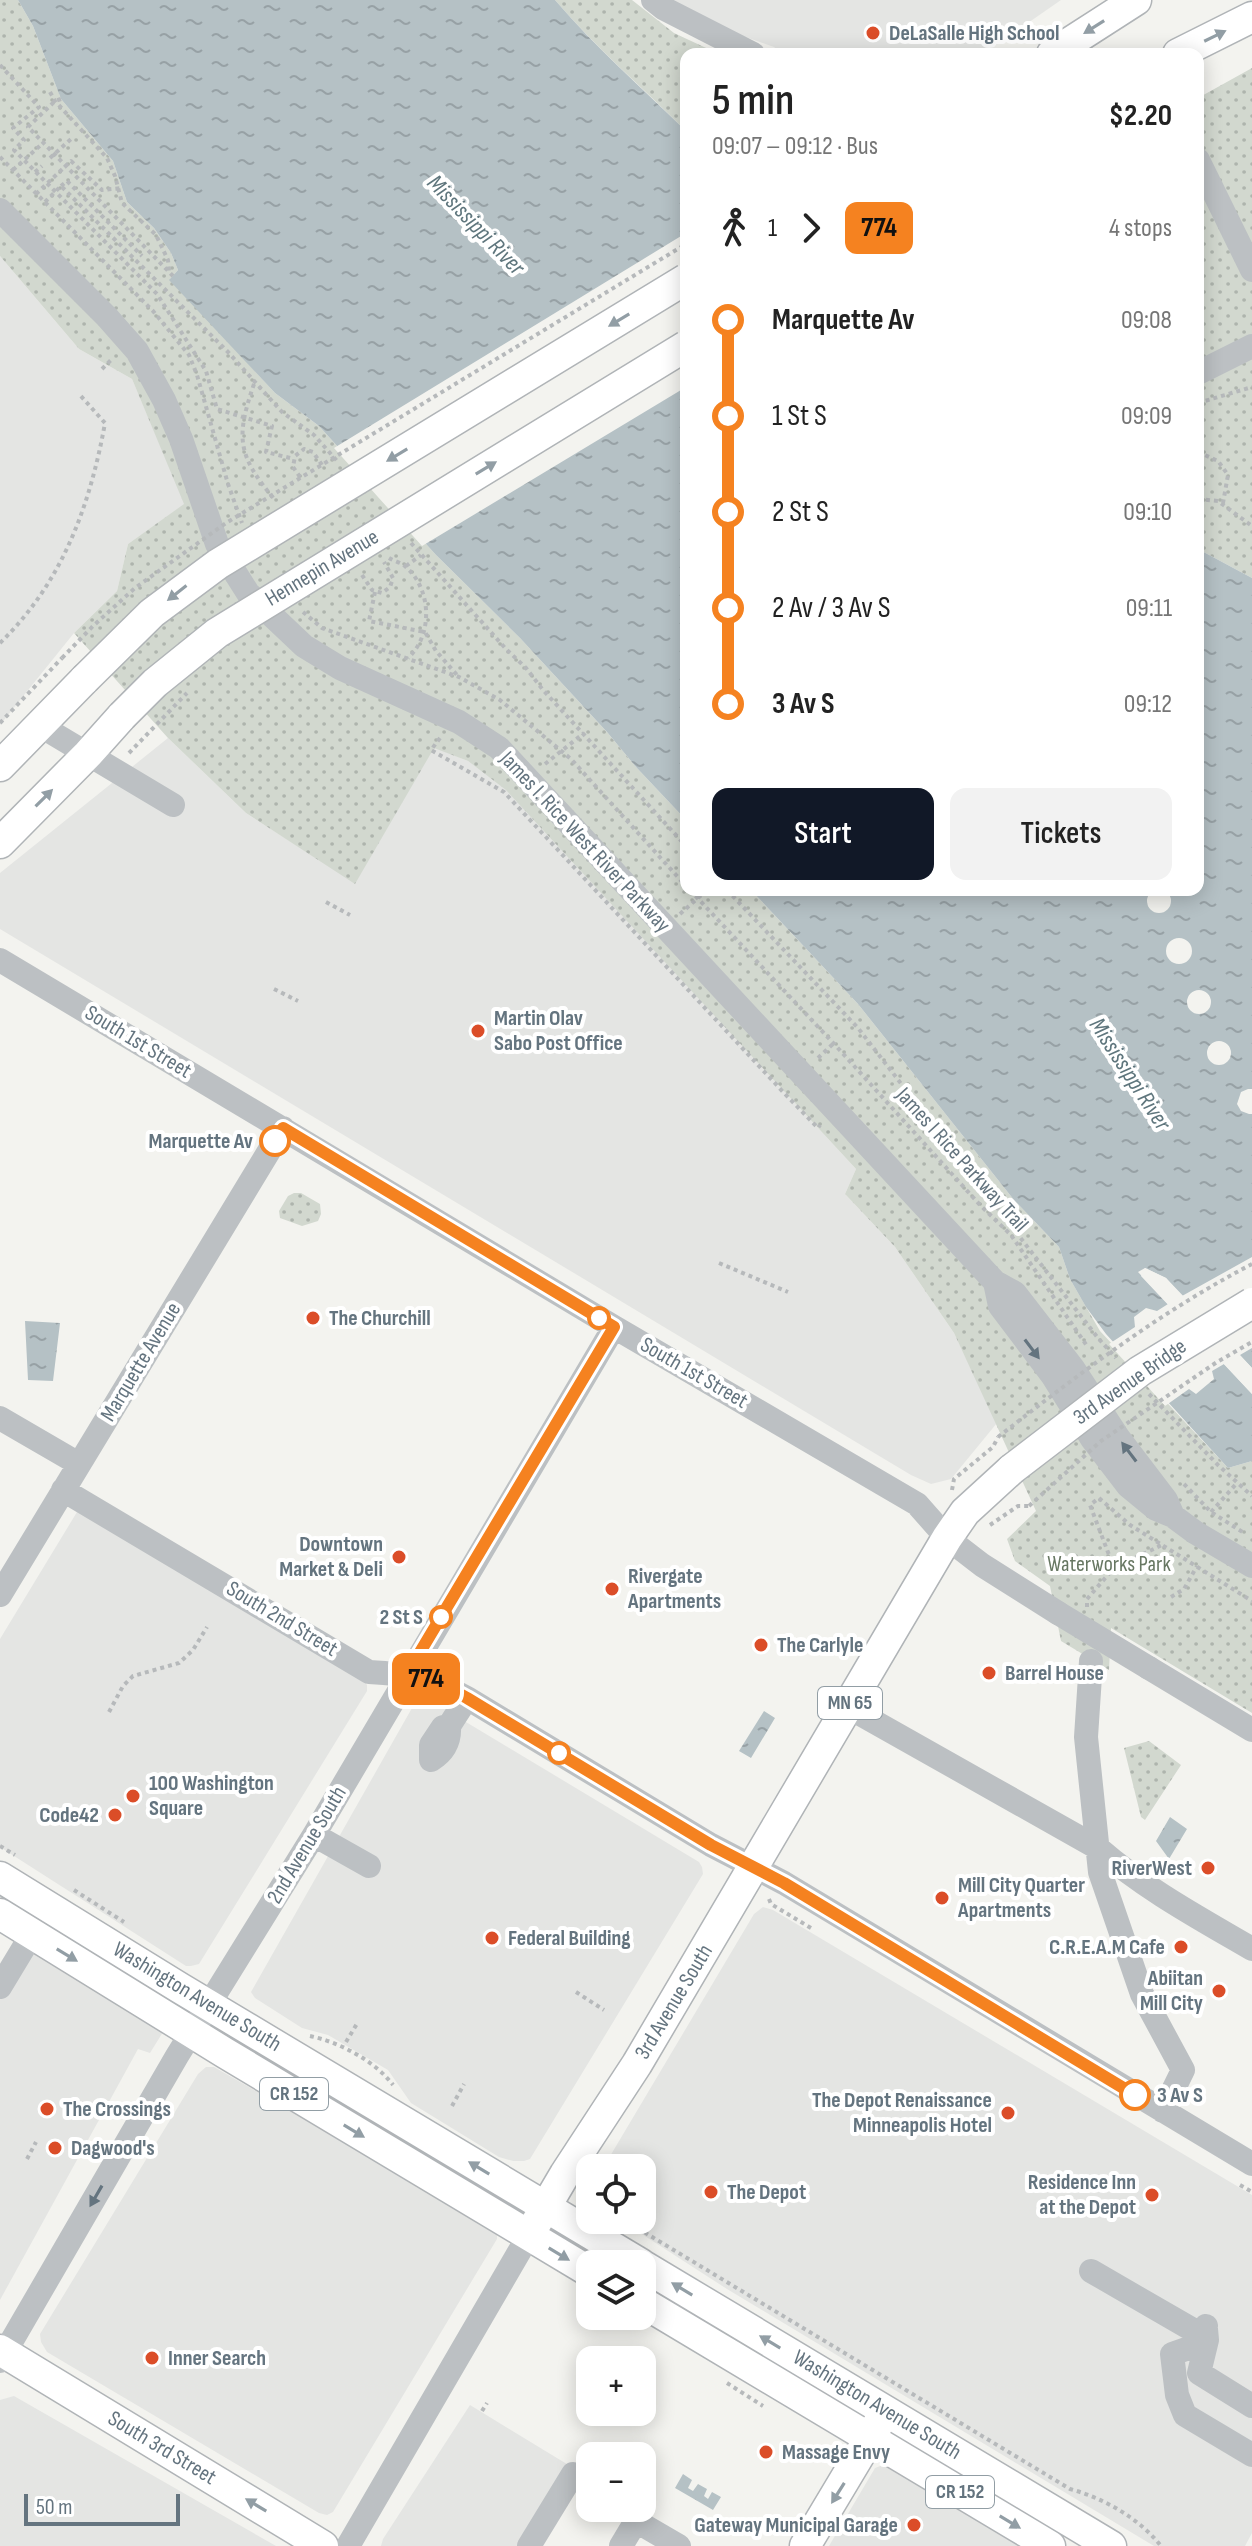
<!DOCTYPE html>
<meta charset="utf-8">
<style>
:root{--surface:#fff;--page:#f2f2f2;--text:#222;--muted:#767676;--accent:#111827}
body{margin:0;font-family:"Sofia Sans Condensed",sans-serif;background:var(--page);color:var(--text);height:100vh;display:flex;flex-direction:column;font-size:30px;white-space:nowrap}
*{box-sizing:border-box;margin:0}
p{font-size:26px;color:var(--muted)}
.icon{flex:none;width:44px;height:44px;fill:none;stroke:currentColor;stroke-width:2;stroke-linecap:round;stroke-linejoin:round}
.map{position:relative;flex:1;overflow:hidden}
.sheet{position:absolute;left:680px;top:48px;width:524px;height:848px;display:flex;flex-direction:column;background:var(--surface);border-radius:16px;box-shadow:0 4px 20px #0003}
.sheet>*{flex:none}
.badge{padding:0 16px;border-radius:12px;font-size:28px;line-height:52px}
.controls{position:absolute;left:576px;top:2154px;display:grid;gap:16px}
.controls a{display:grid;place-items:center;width:80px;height:80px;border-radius:16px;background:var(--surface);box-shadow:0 4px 20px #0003;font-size:40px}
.scale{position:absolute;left:24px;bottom:20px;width:156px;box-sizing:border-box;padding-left:8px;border:4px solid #64747f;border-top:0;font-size:22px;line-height:28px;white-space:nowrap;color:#64747f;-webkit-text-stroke:6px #fff;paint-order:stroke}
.map>.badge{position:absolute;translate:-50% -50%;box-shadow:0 0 0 4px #fff}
.legs{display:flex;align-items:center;gap:12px;height:88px;padding:0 32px;font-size:26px}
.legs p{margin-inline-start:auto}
.headline{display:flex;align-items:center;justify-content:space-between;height:136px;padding:0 32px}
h1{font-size:44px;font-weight:600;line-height:60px}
.button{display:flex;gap:16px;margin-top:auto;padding:16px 32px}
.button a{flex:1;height:92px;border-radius:16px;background:var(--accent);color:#fff;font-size:32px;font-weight:600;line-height:92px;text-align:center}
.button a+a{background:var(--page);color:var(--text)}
ul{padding:0 32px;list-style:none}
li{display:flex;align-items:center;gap:28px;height:96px;font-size:30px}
li i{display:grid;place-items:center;width:12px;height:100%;margin:0 10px;background:currentColor}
li i::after{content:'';width:20px;height:20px;margin:-10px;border:6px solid;border-radius:50%;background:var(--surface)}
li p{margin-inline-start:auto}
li:first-child i{background:linear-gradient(#0000 50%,currentColor 0)}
li:last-child i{background:linear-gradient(currentColor 50%,#0000 0)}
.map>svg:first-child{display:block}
.built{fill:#e4e5e3}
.park{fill:url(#park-dots)}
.water{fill:url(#water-ripples)}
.pier{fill:#f3f3ef}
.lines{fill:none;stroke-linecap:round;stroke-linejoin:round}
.major-casing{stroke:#b0b4b7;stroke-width:33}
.path{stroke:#b6b9bb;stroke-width:4;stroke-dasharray:4 4;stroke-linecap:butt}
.minor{stroke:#bcc0c3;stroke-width:24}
.major{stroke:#fff;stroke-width:30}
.major-bridge-casing{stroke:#b0b4b7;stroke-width:33;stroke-linecap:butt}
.path-bridge{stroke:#b6b9bb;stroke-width:4;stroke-dasharray:4 4;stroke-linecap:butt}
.minor-bridge{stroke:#bcc0c3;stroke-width:24}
.major-bridge{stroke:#fff;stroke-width:30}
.oneway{fill:#929ea5}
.oneway2{fill:#64747f}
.line-1-casing{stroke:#fff;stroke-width:18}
.line-1{stroke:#f58220;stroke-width:12}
.poi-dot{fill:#db4d28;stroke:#fff;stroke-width:3}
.stop-1-dot{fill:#fff;stroke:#f58220;stroke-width:4}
.labels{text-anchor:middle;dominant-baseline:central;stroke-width:8;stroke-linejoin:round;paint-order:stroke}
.shield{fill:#fff;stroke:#929ea5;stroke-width:2}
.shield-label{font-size:20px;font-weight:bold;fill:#64747f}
.poi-label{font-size:22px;font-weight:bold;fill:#64747f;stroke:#fff;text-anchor:start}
.street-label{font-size:22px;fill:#64747f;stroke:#fff}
.stop-label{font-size:22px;font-weight:bold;fill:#64747f;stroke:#fff;text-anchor:end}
.park-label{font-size:22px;fill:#677762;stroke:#fff}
.water-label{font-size:24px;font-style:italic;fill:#5f767d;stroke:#fff}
</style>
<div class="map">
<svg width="1252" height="2546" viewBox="0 0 1252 2546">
<defs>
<pattern id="park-dots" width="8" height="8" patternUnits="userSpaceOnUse" patternTransform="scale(2)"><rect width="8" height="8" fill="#d2d8cf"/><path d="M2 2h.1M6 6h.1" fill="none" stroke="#aeb4ad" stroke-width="1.8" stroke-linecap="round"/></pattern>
<pattern id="water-ripples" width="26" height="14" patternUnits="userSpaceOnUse" patternTransform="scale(2)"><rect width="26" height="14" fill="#b5c1c5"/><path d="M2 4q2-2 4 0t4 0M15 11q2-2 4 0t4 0" fill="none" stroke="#97a1a5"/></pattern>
</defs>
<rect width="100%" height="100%" fill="#f3f3ef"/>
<path class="built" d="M672 0H1061L983 54H782L774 47 692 18Z
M0 256 79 349 132 379 185 504 128 544 117 591 74 633 0 725Z
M168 738 246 813 355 883 434 747 468 761 507 790 856 1169 845 1194 895 1247 954 1333 997 1423 951 1479 931 1484 911 1475 0 929V873Z
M81 1511 364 1680 367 1685V1691L199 1964 191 1966H186L0 1847V1639L77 1512Z
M431 1701 699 1862 702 1867 703 1874 530 2159 524 2161H513L499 2157 411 2103 388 2070 328 2035 302 2028 255 1998 251 1992 412 1708 418 1702Z
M763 1907 773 1910 1252 2195V2533L1245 2546H1154L727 2289 620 2220H642V2168H603L754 1914Z
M26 1946 163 2032 150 2053 138 2049 0 2300V1988Z
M206 2067H214L493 2227 497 2232V2239L333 2512 327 2515 319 2513 47 2352 41 2342 40 2334 198 2074Z
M14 2396 276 2546H0V2400Z
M470 2405 575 2469 530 2546H381L383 2539Z
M888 2463 1031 2546H829L875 2468Z"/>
<path class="park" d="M0 0H18L33 26 61 99 113 161 127 202 154 228 171 253 178 270 170 279 275 393 319 426 436 555 520 638 607 732 636 767 686 820V890H751L858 1004 1014 1200 1059 1247 1070 1279 1100 1331 1228 1468 1252 1461V1713L1111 1628 1109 1670 1061 1641 1050 1586 1015 1561 1007 1539 1036 1511 954 1333 895 1247 845 1194 856 1169 506 790 468 761 434 748 355 884 246 813 168 738 74 633 117 591 128 544 184 504 132 379 79 349 0 256Z
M555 0H632L674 33 719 54H686V131C642 87 595 47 555 0Z
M1252 68V578L1198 549V98Z
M294 1193H301L320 1204 321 1214 318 1221 302 1226 280 1218 279 1211 288 1196Z
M1149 1741 1181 1765 1145 1820 1141 1817 1124 1748Z"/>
<path class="water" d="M18 0H555C595 47 642 88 686 131V820L636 767 607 732 520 638 436 555 319 426 275 393 169 280 178 270 171 253 154 228 127 202 113 161 61 99 33 26Z
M1198 549 1252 578V1368L1166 1278 1145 1268 1141 1276 1252 1394V1461L1228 1468 1106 1334 1086 1307 1070 1279 1059 1247 1014 1200 858 1004 751 890H1198Z
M25 1321 60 1323 53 1381 28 1380Z
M764 1711 775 1718 751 1758 739 1751Z
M1170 1817 1187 1829 1169 1859 1156 1841Z
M683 2474 692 2480 688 2488 693 2491 698 2484 707 2489 704 2496 708 2499 712 2492 721 2497 713 2510 675 2488Z"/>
<path class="pier" d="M686 233V387L422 546 334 448Z
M1147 901a12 12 0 1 1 24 0a12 12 0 1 1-24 0Z
M1166 951a13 13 0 1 1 26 0a13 13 0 1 1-26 0Z
M1187 1002a12 12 0 1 1 24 0a12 12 0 1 1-24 0Z
M1207 1053a12 12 0 1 1 24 0a12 12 0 1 1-24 0Z
M1248 1089H1252V1114H1249L1241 1111 1237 1104 1241 1092Z
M1252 1257V1348L1240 1355 1252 1368V1372L1163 1281 1143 1273 1252 1388V1394L1224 1364 1212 1371 1214 1379 1196 1394 1189 1389 1165 1406 1109 1344 1135 1327 1134 1317 1146 1308 1157 1311 1168 1304 1138 1272 1145 1268 1166 1278 1182 1296Z"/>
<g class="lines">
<defs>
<path id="major" d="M1052 54 1136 0
M1178 54 1252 17
M0 766 85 679
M0 843 88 754 122 716
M0 1877 180 1988 641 2264
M0 1914 225 2053 590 2272
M529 2235 565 2174 637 2064 947 1538 965 1512 1012 1469
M642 2265 1111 2546
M642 2302 1050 2546
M0 2350 323 2546
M805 2546 878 2424"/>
</defs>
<use href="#major" class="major-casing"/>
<path class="path" d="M0 65 39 107 13 128 24 140 14 150 157 294 206 371 217 409 272 426 266 452 294 459
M50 92 55 101 107 158 115 176 122 203 156 235 168 260 169 271
M61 99 55 101 28 127 173 276
M0 157 153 311 189 355 197 375 228 484 242 523
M50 158 71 139
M13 170 43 143
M35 172 42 166
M61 186 67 181 142 256
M36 194 71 161 102 190 122 188
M45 202 61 186 228 352 282 412 314 435 338 462
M102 369 112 359
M254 384C235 439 238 456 275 500
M1198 403 1252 387
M1198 452 1218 461 1228 475 1223 503
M300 477 293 467 295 456 304 449 313 452 322 465
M1198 499 1218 501 1252 526
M411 543 506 649 526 668 543 690 686 846
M389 558C394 561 402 563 406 567 432 590 433 635 408 658
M406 566 421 555
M362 575 372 590 382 593 390 587 393 578 384 562
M375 592 369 621 425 632 436 651 457 675
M303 612 322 628 459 677 500 700 571 759 686 886
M0 643C62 583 90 506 105 423L80 395
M0 723 62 658
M440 738 431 750 504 792 785 1094 818 1128 820 1125
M129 753 187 693
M545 764 584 733
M690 890 836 1046 980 1205 1011 1235 1087 1346
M727 890 858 1028 1098 1338 1116 1358
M326 902 350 915
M680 914 707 890
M274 989 298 1001
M818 1058 834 1043
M719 1263 788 1292
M1149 1394 1218 1465 1252 1496
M1184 1484 1211 1512 1244 1533
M952 1490 954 1479 993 1447 998 1437
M1211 1512 1237 1483
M990 1525 1018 1506H1029
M1114 1568 1162 1545
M1171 1597 1184 1589 1197 1566
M1087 1607V1599L1114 1568 1090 1505 1099 1498 1130 1525 1252 1601
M109 1712 123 1686 133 1676 179 1663 193 1650 207 1627
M0 1846 15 1855
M74 1890 124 1922
M769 1899 771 1904 811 1928
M576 1992 604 2010
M310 2036C339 2042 375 2061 393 2085
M346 2042 358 2022
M452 2106 464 2084
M27 2159 36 2142
M1240 2185 1252 2192
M624 2220 1070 2489C1103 2498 1139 2518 1161 2546
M727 2383 763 2406
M482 2411 487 2403"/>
<path class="minor" d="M653 0 663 8 753 54
M1198 160 1252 270
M0 210 107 317 137 351 164 400 181 439 217 544 248 593 304 646 340 668 459 722 499 748 995 1282 1015 1293 1073 1368 1118 1437 1166 1500 1173 1516
M1198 373 1252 346
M39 725 173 805
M0 960 614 1327 917 1504 947 1538 982 1565 1058 1613
M995 1282 1000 1306 1052 1375 1092 1439 1128 1486 1156 1509 1173 1516 1196 1533 1252 1566
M0 1418 79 1464
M63 1490 369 1672C410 1674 430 1678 467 1698L711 1845 784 1883 1252 2164
M0 1595 283 1128
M1091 1661 1086 1737 1100 1872 1142 1994 1183 2070 1163 2111
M1149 1668 1252 1730
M848 1707 1098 1848C1145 1889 1199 1918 1252 1949
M449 1726C450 1741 444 1752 431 1760V1745L443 1727 449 1726 467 1698
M314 1835 369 1866
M0 1987 32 1934
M1091 2271 1200 2334
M1206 2326 1189 2348 1172 2354 1177 2395 1185 2415 1252 2455
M1206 2329 1207 2340 1199 2373 1252 2406
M0 2361 177 2056 314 1835 614 1327
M348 2546 529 2235
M529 2546 573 2474
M621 2546 636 2521 679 2546"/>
<use href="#major" class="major"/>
<defs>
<path id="major-bridge" d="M85 679 152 613 218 564 686 279
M122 716 155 683 217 633 686 346
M1012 1469 1140 1371 1252 1303"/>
</defs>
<use href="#major-bridge" class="major-bridge-casing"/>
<path class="path-bridge" d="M62 658 93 626 135 588 226 523 686 244
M998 1437C1079 1374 1160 1312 1252 1264
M1029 1506 1101 1441 1217 1362 1252 1342"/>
<path class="minor-bridge" d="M1058 1613 1149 1668"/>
<use href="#major-bridge" class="major-bridge"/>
</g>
<defs><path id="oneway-solid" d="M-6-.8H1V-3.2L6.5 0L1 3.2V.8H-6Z" transform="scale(2)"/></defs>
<g class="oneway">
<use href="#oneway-solid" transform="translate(1094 27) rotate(148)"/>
<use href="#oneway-solid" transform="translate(1215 36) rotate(-26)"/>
<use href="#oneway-solid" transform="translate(619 320) rotate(149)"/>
<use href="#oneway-solid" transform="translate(397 455) rotate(149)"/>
<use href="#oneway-solid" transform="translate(486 468) rotate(-31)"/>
<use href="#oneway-solid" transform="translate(177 593) rotate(142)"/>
<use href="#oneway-solid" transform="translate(44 798) rotate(-45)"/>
<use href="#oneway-solid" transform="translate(67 1955) rotate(31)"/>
<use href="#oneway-solid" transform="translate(354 2131) rotate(31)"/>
<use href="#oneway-solid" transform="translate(479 2168) rotate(-149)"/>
<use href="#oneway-solid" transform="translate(559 2254) rotate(31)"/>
<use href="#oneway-solid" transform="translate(682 2289) rotate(-149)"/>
<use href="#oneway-solid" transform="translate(770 2342) rotate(-149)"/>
<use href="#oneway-solid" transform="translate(838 2493) rotate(122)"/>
<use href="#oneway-solid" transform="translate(256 2505) rotate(-149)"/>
<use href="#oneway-solid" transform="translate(1010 2522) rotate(31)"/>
</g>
<g class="oneway2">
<use href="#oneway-solid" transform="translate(1032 1349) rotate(53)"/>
<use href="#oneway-solid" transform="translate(1129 1452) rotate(-127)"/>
<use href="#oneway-solid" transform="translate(96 2196) rotate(120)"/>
</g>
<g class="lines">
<defs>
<path id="line-1" d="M275 1141 283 1128 614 1327 407 1674 440 1683 467 1698 711 1845 784 1883 1135 2095"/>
</defs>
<use href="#line-1" class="line-1-casing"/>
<use href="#line-1" class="line-1"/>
</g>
<g class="poi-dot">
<circle cx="873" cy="33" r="8"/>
<circle cx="478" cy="1031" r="8"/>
<circle cx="313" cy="1318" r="8"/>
<circle cx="399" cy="1557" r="8"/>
<circle cx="612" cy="1589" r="8"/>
<circle cx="761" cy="1645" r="8"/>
<circle cx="989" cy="1673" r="8"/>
<circle cx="133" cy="1796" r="8"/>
<circle cx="115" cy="1815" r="8"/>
<circle cx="1208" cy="1868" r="8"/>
<circle cx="942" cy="1898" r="8"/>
<circle cx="492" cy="1938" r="8"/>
<circle cx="1181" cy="1947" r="8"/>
<circle cx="1219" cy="1991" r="8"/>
<circle cx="47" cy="2109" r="8"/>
<circle cx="1008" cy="2113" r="8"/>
<circle cx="55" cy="2148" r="8"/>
<circle cx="711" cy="2192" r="8"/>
<circle cx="1152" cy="2195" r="8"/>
<circle cx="152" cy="2358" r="8"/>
<circle cx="766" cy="2452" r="8"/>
<circle cx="914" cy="2525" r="8"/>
</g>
<g class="stop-1-dot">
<circle cx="275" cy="1141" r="14"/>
<circle cx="599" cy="1318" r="10"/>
<circle cx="441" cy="1617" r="10"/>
<circle cx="559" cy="1753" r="10"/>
<circle cx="1135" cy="2095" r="14"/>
</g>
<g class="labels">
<g class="shield">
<rect x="818" y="1687" width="64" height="32" rx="6"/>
<rect x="260" y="2078" width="68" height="32" rx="6"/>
<rect x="926" y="2476" width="68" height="32" rx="6"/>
</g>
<g class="shield-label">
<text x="850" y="1703">MN 65</text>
<text x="294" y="2094">CR 152</text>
<text x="960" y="2492">CR 152</text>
</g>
<g class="poi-label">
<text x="889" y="33">DeLaSalle High School</text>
<text x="494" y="1018">Martin Olav<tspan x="494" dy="25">Sabo Post Office</tspan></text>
<text x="329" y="1318">The Churchill</text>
<text x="383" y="1544" text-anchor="end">Downtown<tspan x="383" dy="25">Market &amp; Deli</tspan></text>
<text x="628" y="1576">Rivergate<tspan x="628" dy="25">Apartments</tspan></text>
<text x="777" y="1645">The Carlyle</text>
<text x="1005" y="1673">Barrel House</text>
<text x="149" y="1783">100 Washington<tspan x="149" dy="25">Square</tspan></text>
<text x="99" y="1815" text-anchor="end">Code42</text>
<text x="1192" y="1868" text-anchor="end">RiverWest</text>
<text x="958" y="1885">Mill City Quarter<tspan x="958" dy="25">Apartments</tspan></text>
<text x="508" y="1938">Federal Building</text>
<text x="1165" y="1947" text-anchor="end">C.R.E.A.M Cafe</text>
<text x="1203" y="1978" text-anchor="end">Abiitan<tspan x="1203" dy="25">Mill City</tspan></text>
<text x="992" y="2100" text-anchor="end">The Depot Renaissance<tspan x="992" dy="25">Minneapolis Hotel</tspan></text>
<text x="63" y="2109">The Crossings</text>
<text x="71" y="2148">Dagwood's</text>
<text x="1136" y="2182" text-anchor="end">Residence Inn<tspan x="1136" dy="25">at the Depot</tspan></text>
<text x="727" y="2192">The Depot</text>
<text x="168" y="2358">Inner Search</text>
<text x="782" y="2452">Massage Envy</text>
<text x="898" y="2525" text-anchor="end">Gateway Municipal Garage</text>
</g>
<g class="street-label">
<text transform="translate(322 568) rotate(-31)">Hennepin Avenue</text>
<text transform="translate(585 842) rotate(47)">James I. Rice West River Parkway</text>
<text transform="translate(138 1042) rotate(31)">South 1st Street</text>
<text transform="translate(962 1160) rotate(48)">James I Rice Parkway Trail</text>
<text transform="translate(141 1362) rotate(-59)">Marquette Avenue</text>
<text transform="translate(694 1373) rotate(30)">South 1st Street</text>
<text transform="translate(1130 1382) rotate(-35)">3rd Avenue Bridge</text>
<text transform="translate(282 1619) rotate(31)">South 2nd Street</text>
<text transform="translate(307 1845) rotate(-59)">2nd Avenue South</text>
<text transform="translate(197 1997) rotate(31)">Washington Avenue South</text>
<text transform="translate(674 2002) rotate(-59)">3rd Avenue South</text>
<text transform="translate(877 2405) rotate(31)">Washington Avenue South</text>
<text transform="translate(162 2448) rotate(31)">South 3rd Street</text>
</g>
<g class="stop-label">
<text x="253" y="1141">Marquette Av</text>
<text x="423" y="1617">2 St S</text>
<text x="1157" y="2095" text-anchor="start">3 Av S</text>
</g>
<g class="park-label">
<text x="1109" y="1564">Waterworks Park</text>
</g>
<g class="water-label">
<text transform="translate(476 225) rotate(46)">Mississippi River</text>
<text transform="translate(1130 1074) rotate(57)">Mississippi River</text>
</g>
</g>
</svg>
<div class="controls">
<a><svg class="icon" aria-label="locate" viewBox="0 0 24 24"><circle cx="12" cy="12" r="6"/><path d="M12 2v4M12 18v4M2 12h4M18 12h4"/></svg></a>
<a><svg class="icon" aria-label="layers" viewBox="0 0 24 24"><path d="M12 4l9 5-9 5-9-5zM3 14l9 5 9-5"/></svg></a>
<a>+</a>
<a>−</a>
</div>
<div class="scale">50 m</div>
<b class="badge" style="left:426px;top:1679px;background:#f58220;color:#111">774</b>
<section class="sheet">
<div class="headline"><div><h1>5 min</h1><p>09:07 – 09:12 · Bus</p></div><b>$2.20</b></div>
<div class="legs"><svg class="icon" aria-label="walk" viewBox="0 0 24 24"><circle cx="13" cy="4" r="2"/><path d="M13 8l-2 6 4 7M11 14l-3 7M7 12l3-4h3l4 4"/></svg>1<svg class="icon" aria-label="forward" viewBox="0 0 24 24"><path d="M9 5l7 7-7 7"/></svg><b class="badge" style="background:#f58220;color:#111">774</b><p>4 stops</p></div>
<ul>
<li><i style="color:#f58220"></i><b>Marquette Av</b><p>09:08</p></li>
<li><i style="color:#f58220"></i><span>1 St S</span><p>09:09</p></li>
<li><i style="color:#f58220"></i><span>2 St S</span><p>09:10</p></li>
<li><i style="color:#f58220"></i><span>2 Av / 3 Av S</span><p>09:11</p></li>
<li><i style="color:#f58220"></i><b>3 Av S</b><p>09:12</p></li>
</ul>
<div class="button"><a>Start</a><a>Tickets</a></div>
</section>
</div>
